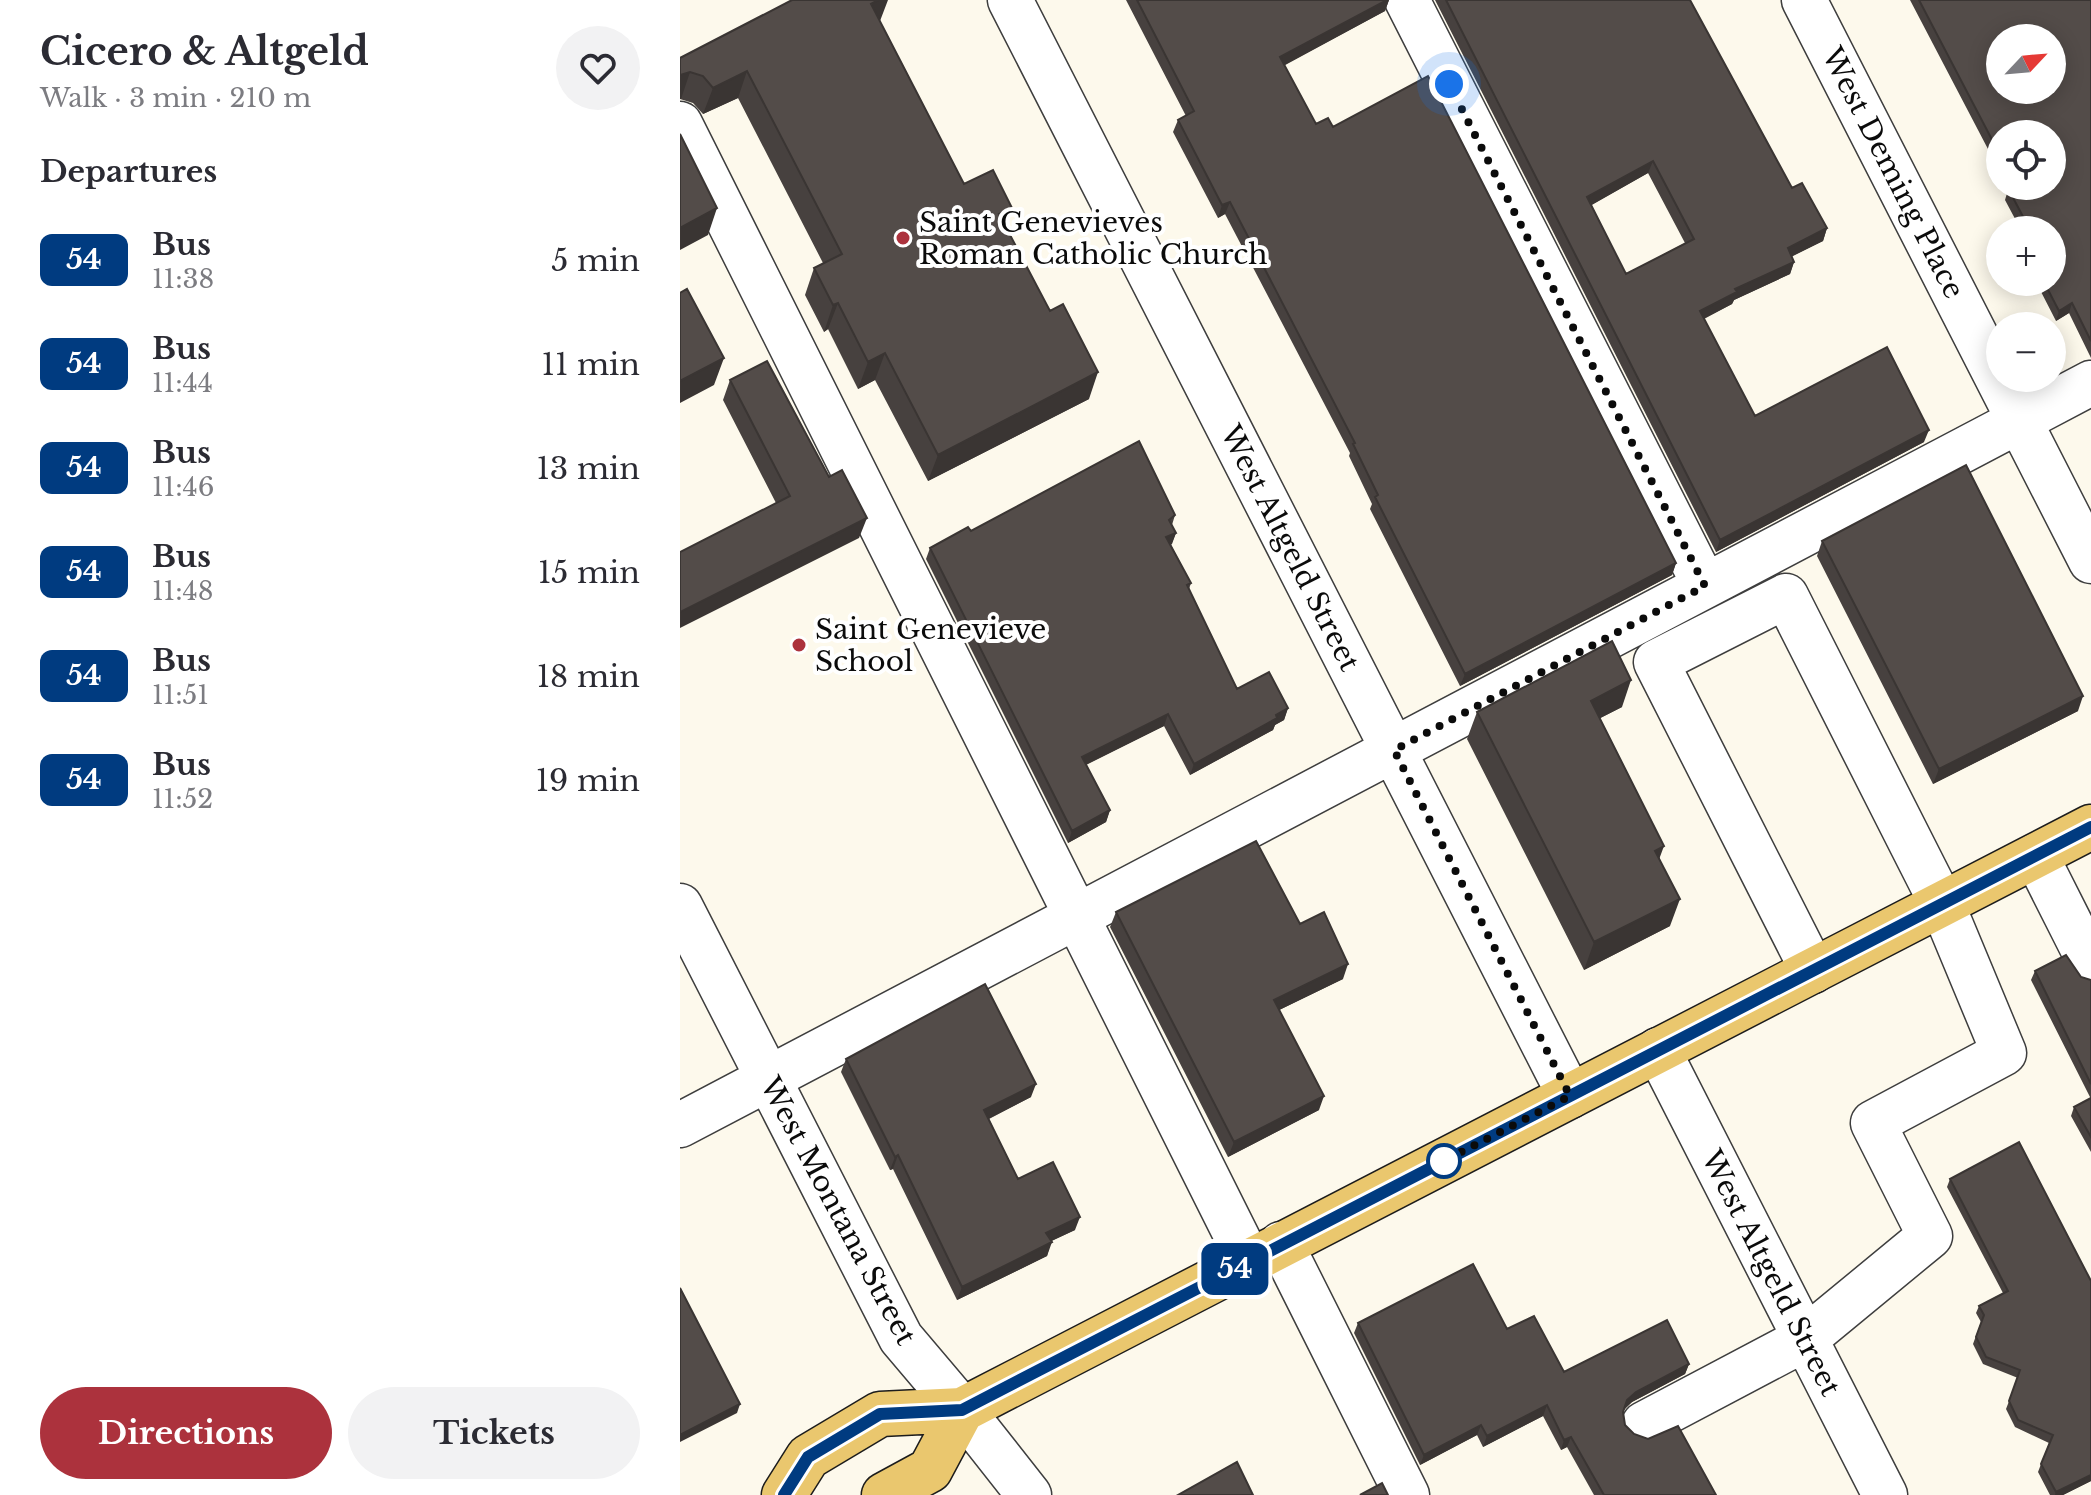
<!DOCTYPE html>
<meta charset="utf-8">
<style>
:root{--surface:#fff;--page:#f2f2f3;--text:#2b2b33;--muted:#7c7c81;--accent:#ac323d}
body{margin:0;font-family:"Libre Baskerville",serif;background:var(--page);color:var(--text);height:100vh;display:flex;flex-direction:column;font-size:30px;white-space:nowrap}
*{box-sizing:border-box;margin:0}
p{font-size:26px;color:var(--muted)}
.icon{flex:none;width:44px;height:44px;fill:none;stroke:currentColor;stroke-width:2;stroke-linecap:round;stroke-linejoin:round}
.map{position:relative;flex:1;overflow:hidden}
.drawer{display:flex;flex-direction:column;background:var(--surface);width:680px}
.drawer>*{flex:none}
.badge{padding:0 16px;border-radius:12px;font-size:28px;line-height:52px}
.needle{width:52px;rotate:64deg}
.controls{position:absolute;left:1306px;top:24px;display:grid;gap:16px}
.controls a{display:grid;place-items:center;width:80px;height:80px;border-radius:50%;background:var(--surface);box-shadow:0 4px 20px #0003;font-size:40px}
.you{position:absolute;width:40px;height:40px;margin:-20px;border:6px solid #fff;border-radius:50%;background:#1a73e8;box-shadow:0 0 0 12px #1a73e833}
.map>.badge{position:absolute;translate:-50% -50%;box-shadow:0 0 0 4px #fff}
h2{padding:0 40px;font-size:30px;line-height:72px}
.round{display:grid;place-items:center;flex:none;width:84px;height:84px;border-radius:42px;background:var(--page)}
.headline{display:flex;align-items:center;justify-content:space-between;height:136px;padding:0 40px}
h1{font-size:38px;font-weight:700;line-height:60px}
.action{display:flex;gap:16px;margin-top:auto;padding:16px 40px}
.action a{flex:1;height:92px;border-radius:48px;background:var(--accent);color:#fff;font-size:32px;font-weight:700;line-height:92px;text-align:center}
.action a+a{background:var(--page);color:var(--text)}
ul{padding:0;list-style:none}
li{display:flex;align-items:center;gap:24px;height:104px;padding:0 40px}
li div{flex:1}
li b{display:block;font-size:30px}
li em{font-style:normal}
li .badge{min-width:88px;font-weight:700;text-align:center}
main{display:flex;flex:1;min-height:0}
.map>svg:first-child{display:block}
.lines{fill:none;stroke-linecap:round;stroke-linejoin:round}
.minor-casing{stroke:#3e3e3e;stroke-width:47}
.major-casing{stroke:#1c1c1c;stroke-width:47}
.minor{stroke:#fff;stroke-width:44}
.major{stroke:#eac76e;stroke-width:44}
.wall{fill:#47413f;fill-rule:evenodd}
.shaded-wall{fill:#3a3533}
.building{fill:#534c49;stroke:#3a3533;stroke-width:2;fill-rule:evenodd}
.line-casing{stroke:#fff;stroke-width:18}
.line{stroke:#003b80;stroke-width:12}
.walk{stroke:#0b0b0b;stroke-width:8;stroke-dasharray:0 14.4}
.poi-dot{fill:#ac323d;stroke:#fff;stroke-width:3}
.stop-dot{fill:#fff;stroke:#003b80;stroke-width:4}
.labels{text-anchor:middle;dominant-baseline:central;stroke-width:8;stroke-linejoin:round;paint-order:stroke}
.street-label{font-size:28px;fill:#0b0b0b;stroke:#fff}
.poi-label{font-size:28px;fill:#0b0b0b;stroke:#fff;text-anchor:start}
</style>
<main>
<section class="drawer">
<div class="headline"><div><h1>Cicero &amp; Altgeld</h1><p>Walk · 3 min · 210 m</p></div><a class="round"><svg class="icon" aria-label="heart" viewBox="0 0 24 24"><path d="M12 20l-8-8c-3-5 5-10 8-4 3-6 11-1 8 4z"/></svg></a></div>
<h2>Departures</h2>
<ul>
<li><span class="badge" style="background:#003b80;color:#fff">54</span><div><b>Bus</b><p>11:38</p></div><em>5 min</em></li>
<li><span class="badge" style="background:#003b80;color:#fff">54</span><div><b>Bus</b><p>11:44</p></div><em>11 min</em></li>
<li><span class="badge" style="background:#003b80;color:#fff">54</span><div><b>Bus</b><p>11:46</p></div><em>13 min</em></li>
<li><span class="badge" style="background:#003b80;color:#fff">54</span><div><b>Bus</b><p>11:48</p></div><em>15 min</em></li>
<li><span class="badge" style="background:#003b80;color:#fff">54</span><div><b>Bus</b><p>11:51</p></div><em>18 min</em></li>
<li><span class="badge" style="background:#003b80;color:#fff">54</span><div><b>Bus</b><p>11:52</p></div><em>19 min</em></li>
</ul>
<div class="action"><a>Directions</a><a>Tickets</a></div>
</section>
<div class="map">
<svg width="1411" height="1495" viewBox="0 0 1411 1495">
<rect width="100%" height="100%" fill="#fdf9ec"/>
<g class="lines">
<defs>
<path id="minor" d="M330 0 890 1096
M727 0 1025 586
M1124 0 1411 561
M0 124 569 1261
M1356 856 1411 965
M0 906 221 1338 282 1410 349 1495
M978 1050 1205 1495
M0 1125 1411 383
M601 1244 727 1495
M964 1424 1125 1339 1250 1236 1193 1123 1324 1053 1262 904 1106 596 976 662 1133 971"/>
<path id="major" d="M104 1495 128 1457 200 1414 282 1410 1411 827
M204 1495 250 1470 282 1410"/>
</defs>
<use href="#minor" class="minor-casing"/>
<use href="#major" class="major-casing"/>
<use href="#minor" class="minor"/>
<use href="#major" class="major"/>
</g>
<path class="wall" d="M446 0H709L705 11 604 65 636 124 653 127 996 563 992 575 780 686 690 509 692 504 669 456 670 453 545 214 538 218 493 132 498 120 506 116Z
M755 0H1010L1112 188 1147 228 1143 241 1112 256 1114 262 1110 274 1054 300 1052 304 1024 319 1075 416 1244 442 1036 552ZM968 173 1005 243 946 274 911 205Z
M1230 0H1411V358L1389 313 1376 321 1356 282H1372V230H1341L1325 200 1328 190 1326 186H1372L1320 134V172Z
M200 21 284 184 325 226 409 399 248 481 195 380 178 389 148 329 144 332 125 295 134 268 143 263 58 98 23 114 13 103 0 99V58Z
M50 380 179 538 96 503 43 400Z
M495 515 492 525 496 533 491 545 511 583 509 589 557 689 608 708 604 720 595 725 593 730 510 775 484 726 406 765 430 810 426 822 388 843 246 559 250 548 291 531Z
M1142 541 1398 711 1253 784 1137 556Z
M942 707 920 718 980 859 990 926 904 970 787 739 797 712Z
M436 912 620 924 663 979 599 1010 639 1110 548 1157 430 927Z
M1355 971 1401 977 1411 980V1152L1391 1116 1394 1107 1411 1099 1351 980Z
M166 1059 351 1097 309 1119 338 1179 395 1230 371 1241 367 1256 277 1300 213 1169 210 1170 161 1072Z
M1270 1179 1411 1281V1481L1383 1495H1370L1358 1472 1369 1443 1335 1427 1326 1409 1338 1378 1303 1364 1293 1344 1301 1322 1296 1313 1299 1306 1323 1293 1267 1187Z
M678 1323 827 1329 884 1372 1009 1364 1005 1374 952 1402 944 1410 943 1412 945 1425 954 1434 1036 1495H914L887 1447 881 1450 863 1416 803 1447 797 1435 740 1465 674 1333Z"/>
<path class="shaded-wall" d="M198 0H208L200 21 191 4Z
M707 0H709L705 11 596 70 600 57Z
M67 71 58 98 23 114 33 88Z
M10 72 1 99H0V75Z
M973 161 968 173 903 210 907 197Z
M550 202 545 214 538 218 542 205Z
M37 208 28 235 0 250V228Z
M332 208 322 234 319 214Z
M1147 228 1143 241 1103 261 1108 248Z
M1114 262 1110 274 1054 300 1052 304 1015 323 1020 311 1055 289Z
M158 303 148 329 144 332 153 305Z
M1392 303 1389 313 1376 321 1379 311Z
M205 353 195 380 178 389 188 362Z
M44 358 34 385 0 403V381Z
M418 372 409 399 248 481 258 455Z
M1249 430 1244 442 1036 552 1040 540Z
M187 518 179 538 0 628V612Z
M496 533 492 544 482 549 486 537Z
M996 563 992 575 780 686 785 674Z
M951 680 942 707 901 728 911 701Z
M1403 696 1398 711 1253 784 1259 769Z
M608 708 604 720 595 725 593 730 510 775 514 764Z
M488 714 484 726 397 769 402 757Z
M430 810 426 822 388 843 392 831Z
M984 846 974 873 975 851Z
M1000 899 990 926 904 970 914 942Z
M668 964 663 979 589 1015 594 1000Z
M356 1084 351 1097 300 1123 304 1110Z
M644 1096 639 1110 548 1157 554 1142Z
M218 1155 213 1169 210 1170 215 1157Z
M400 1217 395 1230 361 1246 366 1233Z
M372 1242 367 1256 277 1300 282 1287Z
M1009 1364 1005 1374 952 1402 943 1410 947 1400 956 1392Z
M60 1404 57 1413 0 1442V1435Z
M867 1405 863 1416 803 1447 807 1436Z
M801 1425 797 1435 740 1465 744 1455Z
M891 1437 887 1447 881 1450 884 1440Z
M1411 1475V1481L1383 1495H1375L1376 1492Z"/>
<path class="building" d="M112 0H198L191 4 284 184 313 170 332 208 319 214 370 311 383 304 418 372 258 455 205 353 188 362 158 303 153 305 134 268 162 254 67 71 33 88 23 76 10 72 0 75V58Z
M457 0H707L600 57 636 124 648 118 653 127 748 76 996 563 785 674 695 497 698 495 673 444 675 443 550 202 542 205 498 120 514 111Z
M766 0H1010L1112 188 1122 183 1147 228 1108 248 1114 262 1055 289 1057 292 1020 311 1075 416 1207 347 1249 430 1040 540ZM973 161 1014 239 946 274 907 197Z
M1239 0H1411V341L1392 303 1379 311 1364 282H1372V230H1350L1329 190 1330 186H1372V134H1320V155ZM1320 38H1372V90H1320Z
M0 134 37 208 0 228Z
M7 289 44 358 0 381V293Z
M87 361 149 477 162 470 187 518 0 612V552L110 496 50 380Z
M459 441 495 515 489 520 496 533 486 537 511 583 507 585 557 689 589 672 608 708 596 715 597 718 514 764 488 714 402 757 430 810 392 831 250 548 288 527 291 531Z
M1286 465 1403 696 1259 769 1142 541Z
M932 641 951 680 911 701 984 846 975 851 1000 899 914 942 797 712Z
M576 841 620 924 644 912 668 964 594 1000 644 1096 554 1142 436 912Z
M1386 955 1401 977 1411 980V1084L1355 971Z
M305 984 356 1084 304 1110 338 1179 373 1162 400 1217 366 1233 372 1242 282 1287 218 1155 215 1157 166 1059Z
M1411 1098V1137L1394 1107Z
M1339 1142 1411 1281V1475L1376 1492 1361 1464 1373 1435 1338 1420 1329 1401 1340 1370 1306 1357 1296 1337 1304 1315 1299 1306 1328 1291 1270 1179Z
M793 1264 827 1329 854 1316 884 1372 987 1320 1009 1364 956 1392 947 1400 943 1412 945 1425 954 1434 968 1439 998 1426 1036 1495H924L891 1437 884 1440 867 1405 807 1436 801 1425 744 1455 678 1323Z
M0 1288 60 1404 0 1435Z
M557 1462 573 1495H498Z
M702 1483 708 1495H680Z"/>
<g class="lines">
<defs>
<path id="line" d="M104 1495 128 1457 200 1414 282 1410 1411 827"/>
</defs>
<use href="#line" class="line-casing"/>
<use href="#line" class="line"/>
<path class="walk" d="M764 1161 760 1163 890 1096 714 750 1025 586 769 84"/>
</g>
<g class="poi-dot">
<circle cx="223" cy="238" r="8"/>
<circle cx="119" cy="645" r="8"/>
</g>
<circle class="stop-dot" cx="764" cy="1161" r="16"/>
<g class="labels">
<g class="street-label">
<text transform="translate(1213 173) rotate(63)">West Deming Place</text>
<text transform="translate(610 548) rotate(63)">West Altgeld Street</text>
<text transform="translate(158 1211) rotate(62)">West Montana Street</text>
<text transform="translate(1091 1273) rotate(63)">West Altgeld Street</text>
</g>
<g class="poi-label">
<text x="239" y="222">Saint Genevieves<tspan x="239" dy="32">Roman Catholic Church</tspan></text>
<text x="135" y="629">Saint Genevieve<tspan x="135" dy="32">School</tspan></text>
</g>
</g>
</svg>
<div class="controls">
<a><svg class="needle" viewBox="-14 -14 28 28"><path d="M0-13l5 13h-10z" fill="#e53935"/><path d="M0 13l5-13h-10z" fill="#7c7c81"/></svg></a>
<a><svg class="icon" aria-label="locate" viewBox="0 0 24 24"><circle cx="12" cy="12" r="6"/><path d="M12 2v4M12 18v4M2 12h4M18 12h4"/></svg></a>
<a>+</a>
<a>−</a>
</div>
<div class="you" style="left:769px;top:84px"></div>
<b class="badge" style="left:555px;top:1269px;background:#003b80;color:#fff">54</b>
</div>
</main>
